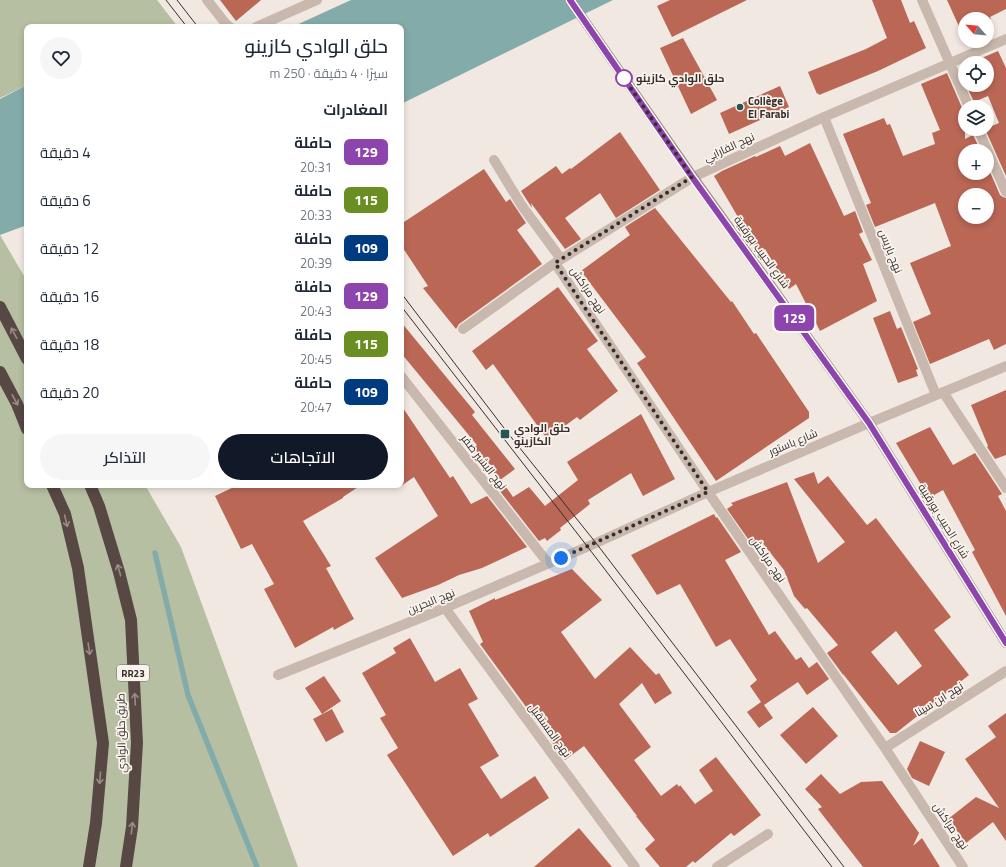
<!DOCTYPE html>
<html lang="ar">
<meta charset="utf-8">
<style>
:root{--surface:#fff;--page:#f6f6f7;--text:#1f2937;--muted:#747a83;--accent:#111827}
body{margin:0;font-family:"Titillium Web",Cairo,sans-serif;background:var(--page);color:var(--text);direction:rtl;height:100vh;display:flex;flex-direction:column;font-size:15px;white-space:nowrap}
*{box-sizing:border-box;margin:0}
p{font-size:13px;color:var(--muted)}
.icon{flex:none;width:22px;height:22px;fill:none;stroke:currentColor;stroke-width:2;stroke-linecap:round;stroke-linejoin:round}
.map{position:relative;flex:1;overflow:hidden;direction:ltr}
.sheet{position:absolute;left:24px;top:24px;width:380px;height:464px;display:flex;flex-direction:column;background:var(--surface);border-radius:8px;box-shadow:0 2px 6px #0003;direction:rtl}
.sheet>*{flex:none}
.badge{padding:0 8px;border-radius:6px;font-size:14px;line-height:26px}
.needle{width:26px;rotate:297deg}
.tools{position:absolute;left:958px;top:12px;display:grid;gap:8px}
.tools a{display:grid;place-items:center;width:36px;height:36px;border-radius:50%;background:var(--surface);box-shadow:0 2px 6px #0003;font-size:20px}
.you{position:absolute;width:20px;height:20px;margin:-10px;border:3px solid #fff;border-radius:50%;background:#1a73e8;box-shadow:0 0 0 6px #1a73e833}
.map>.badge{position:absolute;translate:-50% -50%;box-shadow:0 0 0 2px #fff}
h2{padding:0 16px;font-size:15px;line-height:36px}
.round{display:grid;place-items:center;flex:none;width:42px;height:42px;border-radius:21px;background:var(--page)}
.headline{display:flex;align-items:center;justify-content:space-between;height:68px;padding:0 16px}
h1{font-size:19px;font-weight:600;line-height:30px}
.action{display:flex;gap:8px;margin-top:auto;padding:8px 16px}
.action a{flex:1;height:46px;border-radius:24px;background:var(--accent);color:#fff;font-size:16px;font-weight:600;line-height:46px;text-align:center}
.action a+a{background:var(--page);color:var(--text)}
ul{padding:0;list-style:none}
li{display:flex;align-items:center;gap:12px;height:48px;padding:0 16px}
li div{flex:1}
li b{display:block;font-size:15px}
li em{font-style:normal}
li .badge{min-width:44px;font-weight:700;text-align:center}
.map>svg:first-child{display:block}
.green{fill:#b7bfa2}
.water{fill:#83abaa}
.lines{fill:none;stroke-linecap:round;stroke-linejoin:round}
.stream{stroke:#83abaa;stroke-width:5.5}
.building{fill:#ba6756;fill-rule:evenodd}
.street{stroke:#c8b8ae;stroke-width:10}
.secondary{stroke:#9c887f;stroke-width:10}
.highway{stroke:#584844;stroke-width:12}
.tram{stroke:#382e2c;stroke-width:1}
.oneway{stroke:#988c88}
.line-casing{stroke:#fff;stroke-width:9}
.line{stroke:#8e44ad;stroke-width:6}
.walk{stroke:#382e2c;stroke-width:4;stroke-dasharray:0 7.2}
.stop-dot{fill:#fff;stroke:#8e44ad;stroke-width:2}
.poi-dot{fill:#255555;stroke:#f9f3ed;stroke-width:1.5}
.labels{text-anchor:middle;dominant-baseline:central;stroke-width:3.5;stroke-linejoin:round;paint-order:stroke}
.shield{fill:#f9f3ed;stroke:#726966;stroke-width:1}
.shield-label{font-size:10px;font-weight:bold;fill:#382e2c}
.stop-label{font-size:11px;font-weight:bold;fill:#382e2c;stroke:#f9f3ed;text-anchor:start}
.poi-label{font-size:11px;font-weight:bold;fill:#382e2c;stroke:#f9f3ed;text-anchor:start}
.street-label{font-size:11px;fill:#382e2c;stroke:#f9f3ed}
</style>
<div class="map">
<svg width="1006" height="867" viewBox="0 0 1006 867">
<rect width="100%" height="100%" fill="#f1e8e1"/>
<path class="green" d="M0 0H157L178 27H27V85L0 98Z
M0 235 27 281V485H145L181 547 298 867H0Z"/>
<path class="water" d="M351 0H613L401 104V27H292Z
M27 85V225L0 235V99Z"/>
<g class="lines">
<path class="stream" d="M155 553 188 695 257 867"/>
</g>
<path class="building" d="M220 0H261L236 21Z
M670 0H747L672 37 657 6Z
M872 0H901L910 23 914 21 926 48 878 71 819 95 818 93 817 94 808 72 866 49 887 38Z
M947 0H1006V9L990 17 991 19 987 21V19H965V31L962 33Z
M683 38 717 100 691 114 660 48Z
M998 51 1006 68V176L985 129 999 123 988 96 974 102 966 85H987V63H970Z
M947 73 963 110 965 112V139L973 135 981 151H965V173H987V165L1000 195 1003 197 1006 198V344L994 350 989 339 930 364 913 322 931 314 910 263 951 246 935 203 875 227 866 205 871 203 843 134 884 118 887 125 890 124 903 156 935 144 932 133 940 130 921 84ZM965 195H987V217H965Z
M780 86 789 107 729 134 720 113Z
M620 132 660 190 616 218 600 193 565 218 581 239 565 249 531 203 532 208 521 191 556 166 562 174 570 168 571 169Z
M810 143 844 216 855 211 863 232 859 234 872 260 863 264 877 301 820 331 796 284 789 289 765 249 759 253 714 176 722 171 755 156 756 157 780 146 785 156Z
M484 169 506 202 510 199 526 223 517 230 542 264 459 324 456 329 423 288 428 286 401 245V224Z
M655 208 731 302 732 301 754 334 756 333 809 412V418L716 481 637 363 646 357 581 271 630 235 625 227Z
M558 287 598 341 587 349 618 391 580 420 577 417 547 439 493 364 486 370 472 351Z
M890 311 897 329 901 327 918 369 916 370 918 376 898 383 873 318Z
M401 322 475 412 472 415 515 469 500 480 474 448 477 445 401 353Z
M1006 390V455L995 459 987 447 988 446 971 405Z
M401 405 450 478 453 476 471 504 487 496 527 547 482 568 459 575 438 585 402 598 375 558 438 516 414 477 401 486Z
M641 414 675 479 643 496 631 473 588 500 590 504 560 528 561 530 547 541 545 538 539 541 499 490 506 487 513 497 529 487 545 506 578 480 567 462Z
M930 427 953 465 975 453 1002 494 998 496 1006 511V616L972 552 975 550 943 490 929 498 896 443Z
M814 472 818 484 828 476 867 525 876 518 951 617 934 630 969 675 896 733H890L843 674V675L841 672 827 653 838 645 807 608 805 609 794 596 784 570 761 541 753 546 727 509 733 505 731 503 787 482 818 563 845 542 794 479ZM896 631 922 666 898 685 871 652Z
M238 485H361L343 497V498L303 521 331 566 326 568 354 619 334 630 333 627 295 648 264 589 274 584 252 544 241 549 215 496Z
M714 514 716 518 717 517 741 552 725 560 769 635 775 631 796 660 801 657 809 668 817 662 829 679 807 695 798 682 764 705 773 718 759 728 747 712 761 702 750 686 757 680 730 639 716 647 680 584 657 595 631 555Z
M572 569 602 600 561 632 595 679 630 647 656 675 659 673 672 693 655 704 642 683 619 704 651 747 634 760 661 796 677 784 679 787 680 785 695 804 713 791 699 770 716 757 761 815 734 836 731 833 695 863 693 861 686 867H660L645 849 655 840 636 816H637L584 746 565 760 480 644 483 642 469 611 495 598V600Z
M410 638 435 682 460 668 478 699 468 704 499 756 480 767 501 799 535 776 549 798 490 837 488 833 453 856 387 755 398 748 380 718 386 715 362 673 396 653 393 648Z
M324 676 341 701 322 714 305 688Z
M813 707 838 736 806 764 780 735Z
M332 709 344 732 326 742 313 719Z
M1006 713V841L993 822 966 843 948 819 976 797 999 808 965 759 996 737 988 726Z
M920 741 945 752 929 786 912 778 907 769Z
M821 774 840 794 861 782 882 781 919 833 913 846 922 838 940 867H863L818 809 822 807 805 789Z
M579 828 612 867H534Z"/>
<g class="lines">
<path class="street" d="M207 0 226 24 230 27
M922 0 969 107
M256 27 317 0
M824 117 936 395
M978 129 1006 192
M494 160 522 206 561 259
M555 263 708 492 885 748 963 867
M463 329 555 263 693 177 824 117 1006 39
M401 376 548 563
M943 392 1006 488
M445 608 635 867
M278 675 445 608 596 543 708 492 869 423 1006 366
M885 748 1006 671
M717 867 768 834"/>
<path class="secondary" d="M570 0 693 177 869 423 1006 643"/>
<path class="highway" d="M0 307 27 359
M0 372 17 404 27 429
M52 485 65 514 78 568 103 743 96 823 89 867
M90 485 99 506 119 572 131 620 137 743 132 827 126 867"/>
<path class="tram" d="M166 0 187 27
M177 0 198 27
M401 293 507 432 596 543 844 867
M401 306 587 546 832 867"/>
</g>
<defs><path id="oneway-shaft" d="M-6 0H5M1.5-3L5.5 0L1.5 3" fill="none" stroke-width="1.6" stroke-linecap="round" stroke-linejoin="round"/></defs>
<g class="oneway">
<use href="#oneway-shaft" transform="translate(14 333) rotate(-118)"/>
<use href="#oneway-shaft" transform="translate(15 400) rotate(62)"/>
<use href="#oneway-shaft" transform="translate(66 521) rotate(77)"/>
<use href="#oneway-shaft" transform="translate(119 570) rotate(-106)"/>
<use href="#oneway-shaft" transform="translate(89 649) rotate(82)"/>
<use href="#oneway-shaft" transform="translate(135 699) rotate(-93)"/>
<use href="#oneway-shaft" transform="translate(100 778) rotate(95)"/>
<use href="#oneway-shaft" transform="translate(132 828) rotate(-83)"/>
</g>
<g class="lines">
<defs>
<path id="line" d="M570 0 692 177 869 423 1006 643"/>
</defs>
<use href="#line" class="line-casing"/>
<use href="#line" class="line"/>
<path class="walk" d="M561 558 708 492 555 263 692 177 621 74 624 78"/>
</g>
<circle class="stop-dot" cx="624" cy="78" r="8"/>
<g class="poi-dot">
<circle cx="740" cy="107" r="4"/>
<rect x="500" y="429" width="10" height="10" rx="2"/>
</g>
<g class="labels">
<rect class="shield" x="117" y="665" width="32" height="16" rx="3"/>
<g class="shield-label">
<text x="133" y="673">RR23</text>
</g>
<g class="stop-label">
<text x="636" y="78">حلق الوادي كازينو</text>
</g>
<g class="poi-label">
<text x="748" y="101">Collège<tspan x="748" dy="13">El Farabi</tspan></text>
<text x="514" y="428">حلق الوادي<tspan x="514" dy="13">الكازينو</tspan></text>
</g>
<g class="street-label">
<text transform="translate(729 147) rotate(-25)">نهج الفارابي</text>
<text transform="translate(891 251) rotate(68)">نهج باريس</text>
<text transform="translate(762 252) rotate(54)">شارع الحبيب بورقيبة</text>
<text transform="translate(588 290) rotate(56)">نهج مراكش</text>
<text transform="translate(793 442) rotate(-23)">شارع باستور</text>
<text transform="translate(484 462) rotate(52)">نهج البشير صفر</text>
<text transform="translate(944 521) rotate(58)">شارع الحبيب بورقيبة</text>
<text transform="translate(768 559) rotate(55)">نهج مراكش</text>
<text transform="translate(431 601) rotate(-22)">نهج البحرين</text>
<text transform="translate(939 699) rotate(-32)">نهج ابن سينا</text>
<text transform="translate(550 730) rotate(54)">نهج المستقبل</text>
<text transform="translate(121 733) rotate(-91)">طريق حلق الوادي</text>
<text transform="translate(951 826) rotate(56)">نهج مراكش</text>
</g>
</g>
</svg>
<div class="tools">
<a><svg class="needle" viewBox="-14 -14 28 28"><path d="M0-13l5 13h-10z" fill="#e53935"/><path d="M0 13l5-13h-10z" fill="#747a83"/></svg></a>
<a><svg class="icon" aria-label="locate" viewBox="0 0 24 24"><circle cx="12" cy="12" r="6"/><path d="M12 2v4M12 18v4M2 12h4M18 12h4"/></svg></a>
<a><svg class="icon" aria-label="layers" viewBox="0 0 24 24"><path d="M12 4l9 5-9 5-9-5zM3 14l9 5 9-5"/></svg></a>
<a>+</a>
<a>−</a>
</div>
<div class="you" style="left:561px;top:558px"></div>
<b class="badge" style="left:794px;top:318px;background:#8e44ad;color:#fff">129</b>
<section class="sheet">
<div class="headline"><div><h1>حلق الوادي كازينو</h1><p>سيرًا · 4 دقيقة · 250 m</p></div><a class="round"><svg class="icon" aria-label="heart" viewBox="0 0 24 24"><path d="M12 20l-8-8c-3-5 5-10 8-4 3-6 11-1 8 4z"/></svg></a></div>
<h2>المغادرات</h2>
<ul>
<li><span class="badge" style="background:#8e44ad;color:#fff">129</span><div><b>حافلة</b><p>20:31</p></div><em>4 دقيقة</em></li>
<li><span class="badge" style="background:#6b8e23;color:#fff">115</span><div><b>حافلة</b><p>20:33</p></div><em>6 دقيقة</em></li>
<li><span class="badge" style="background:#003b80;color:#fff">109</span><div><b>حافلة</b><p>20:39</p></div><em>12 دقيقة</em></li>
<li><span class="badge" style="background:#8e44ad;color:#fff">129</span><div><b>حافلة</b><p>20:43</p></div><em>16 دقيقة</em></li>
<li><span class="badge" style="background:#6b8e23;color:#fff">115</span><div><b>حافلة</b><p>20:45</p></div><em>18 دقيقة</em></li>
<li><span class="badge" style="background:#003b80;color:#fff">109</span><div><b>حافلة</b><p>20:47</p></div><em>20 دقيقة</em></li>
</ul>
<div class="action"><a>الاتجاهات</a><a>التذاكر</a></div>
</section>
</div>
